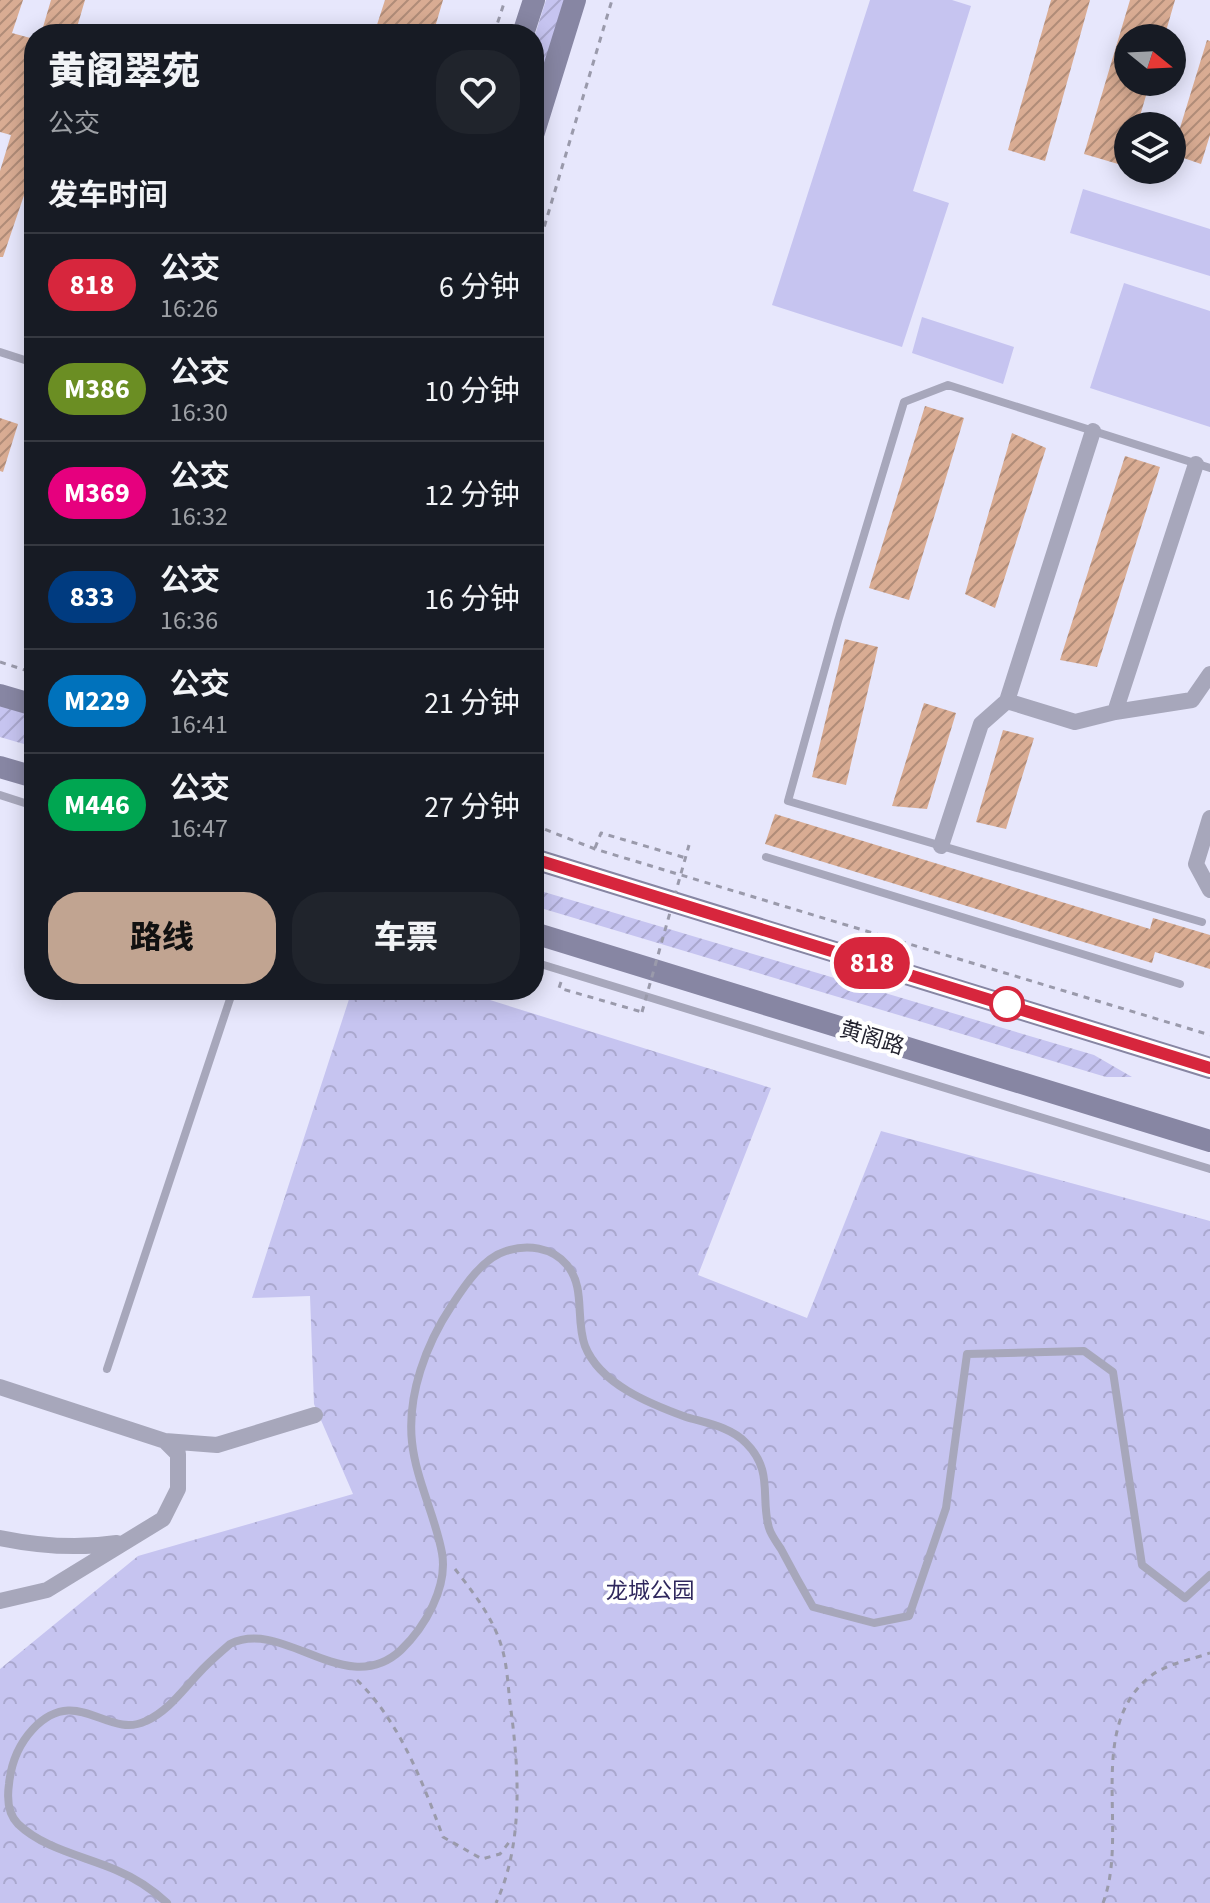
<!DOCTYPE html>
<html lang="zh">
<meta charset="utf-8">
<style>
:root{--surface:#171b24;--page:#20242c;--text:#f1f3f6;--muted:#9ea1a6;--line:#363941;--accent:#c1a491}
body{margin:0;font-family:"Source Sans 3","Noto Sans SC",sans-serif;background:var(--page);color:var(--text);height:100vh;display:flex;flex-direction:column;font-size:30px;white-space:nowrap}
*{box-sizing:border-box;margin:0}
p{font-size:26px;color:var(--muted)}
.icon{flex:none;width:44px;height:44px;fill:none;stroke:currentColor;stroke-width:2;stroke-linecap:round;stroke-linejoin:round}
.map{position:relative;flex:1;overflow:hidden}
.panel{position:absolute;left:24px;top:24px;width:520px;height:976px;display:flex;flex-direction:column;background:var(--surface);border-radius:32px;box-shadow:0 4px 20px #0003}
.panel>*{flex:none}
.badge{padding:0 16px;border-radius:26px;font-size:28px;line-height:52px}
.needle{width:52px;rotate:108deg}
.buttons{position:absolute;left:1114px;top:24px;display:grid;gap:16px}
.buttons a{display:grid;place-items:center;width:72px;height:72px;border-radius:50%;background:var(--surface);box-shadow:0 4px 20px #0003;font-size:40px}
.map>.badge{position:absolute;translate:-50% -50%;box-shadow:0 0 0 4px #fff}
h2{padding:0 24px;font-size:30px;line-height:72px}
.round{display:grid;place-items:center;flex:none;width:84px;height:84px;border-radius:32px;background:var(--page)}
.overview{display:flex;align-items:center;justify-content:space-between;height:136px;padding:0 24px}
h1{font-size:38px;font-weight:800;line-height:60px}
.cta{display:flex;gap:16px;margin-top:auto;padding:16px 24px}
.cta a{flex:1;height:92px;border-radius:32px;background:var(--accent);color:#111;font-size:32px;font-weight:800;line-height:92px;text-align:center}
.cta a+a{background:var(--page);color:var(--text)}
ul{padding:0;list-style:none}
li{display:flex;align-items:center;gap:24px;height:104px;padding:0 24px;border-top:2px solid var(--line)}
li div{flex:1}
li b{display:block;font-size:30px}
li em{font-style:normal}
li .badge{min-width:88px;font-weight:700;text-align:center}
.map>svg:first-child{display:block}
.park{fill:url(#park-crowns)}
.garden{fill:url(#garden-furrows)}
.pitch{fill:#c6c4f0}
.building{fill:url(#building-hatch)}
.lines{fill:none;stroke-linecap:round;stroke-linejoin:round}
.path{stroke:#9a9aab;stroke-width:3;stroke-dasharray:6 6;stroke-linecap:butt}
.lane{stroke:#a7a7bb;stroke-width:8}
.street{stroke:#a7a7bb;stroke-width:16}
.secondary{stroke:#8786a3;stroke-width:22}
.path-bridge{stroke:#9a9aab;stroke-width:3;stroke-dasharray:6 6;stroke-linecap:butt}
.line-casing{stroke:#fff;stroke-width:18}
.line{stroke:#d7263d;stroke-width:12}
.stop-dot{fill:#fff;stroke:#d7263d;stroke-width:4}
.labels{text-anchor:middle;dominant-baseline:central;stroke-width:8;stroke-linejoin:round;paint-order:stroke}
.street-label{font-size:22px;fill:#242430;stroke:#fff}
.park-label{font-size:22px;fill:#2f275d;stroke:#fff}
</style>
<div class="map">
<svg width="1210" height="1903" viewBox="0 0 1210 1903">
<defs>
<pattern id="park-crowns" width="20" height="18" patternUnits="userSpaceOnUse" patternTransform="scale(2)"><rect width="20" height="18" fill="#c6c4f0"/><path d="M2 6a3 3 0 1 1 6 0M12 15a3 3 0 1 1 6 0" fill="none" stroke="#aaa8ce"/></pattern>
<pattern id="garden-furrows" width="10" height="10" patternUnits="userSpaceOnUse" patternTransform="scale(2)"><rect width="10" height="10" fill="#c6c4f0"/><path d="M-1 1l2-2M0 10L10 0M9 11l2-2" fill="none" stroke="#aaa8ce"/></pattern>
<pattern id="building-hatch" width="6" height="6" patternUnits="userSpaceOnUse" patternTransform="scale(2)"><rect width="6" height="6" fill="#d9ac93"/><path d="M-1 1l2-2M0 6l6-6M5 7l2-2" fill="none" stroke="#b08c78"/></pattern>
</defs>
<rect width="100%" height="100%" fill="#e7e7fc"/>
<path class="park" d="M352 990H458L771 1088 698 1275 807 1318 881 1131 1210 1221V1903H0V1669L138 1556 353 1494 314 1404 310 1296 252 1298Z"/>
<path class="garden" d="M546 0H564L534 100V38Z
M0 705 34 715V747L0 737Z
M534 889 1094 1055 1132 1077H1106L534 906Z"/>
<path class="pitch" d="M870 0H952L971 6 913 191 949 203 902 347 772 305Z
M1083 189 1210 229V276L1070 233Z
M1124 283 1210 311V427L1090 388Z
M922 317 1014 347 1003 384 912 353Z"/>
<path class="building" d="M0 0H23L12 33 34 39V166L3 257H0V171L11 135 0 132Z
M51 0H85L75 34H41Z
M385 0H443L433 34H374Z
M1051 0H1090L1045 161 1008 150Z
M1130 0H1175L1164 38H1128V82H1150L1137 126H1128V156L1125 166 1084 154Z
M1207 40 1210 41V135L1201 164 1172 154Z
M925 406 964 418 909 600 869 588Z
M0 418 18 424 3 472 0 471Z
M1012 433 1046 448 995 608 965 594Z
M1125 456 1160 467 1097 667 1060 660Z
M845 639 878 647 846 785 812 777Z
M924 703 956 713 927 809 892 806Z
M1003 730 1034 738 1006 829 976 822Z
M775 814 1150 929 1153 918 1210 935V969L1155 952 1152 963 765 844Z"/>
<g class="lines">
<path class="path" d="M494 34 505 0
M534 261 612 0
M0 662 34 673
M534 825 595 849 1210 1035
M595 848 601 833 686 858
M561 982 559 988 642 1012
M455 1569C473 1592 494 1619 502 1648 507 1665 508 1685 510 1703 519 1768 524 1843 496 1903
M357 1680C400 1722 423 1783 443 1837L482 1859 500 1854 510 1841
M1103 1903C1130 1832 1084 1726 1152 1675 1167 1664 1193 1659 1210 1653"/>
<path class="lane" d="M0 352 34 363
M0 795 34 806
M766 857 1180 984
M1202 922 788 801 838 621 904 402 948 385 1210 468
M534 962 1210 1169
M107 1369 233 990
M167 1903C152 1889 135 1878 116 1870 84 1856 44 1849 18 1824 7 1813 7 1798 9 1784 11 1764 19 1744 33 1729 77 1683 107 1740 146 1721 168 1711 182 1691 199 1673 209 1662 220 1653 230 1644 284 1617 346 1701 401 1650 425 1627 448 1587 442 1553 435 1515 416 1480 412 1442 407 1395 426 1344 452 1305 465 1285 483 1258 506 1251 527 1244 552 1247 567 1265 586 1288 575 1319 585 1346 600 1384 650 1404 686 1417 706 1423 731 1427 746 1443 774 1471 760 1497 769 1528 771 1535 777 1543 781 1549 791 1568 802 1588 813 1607L874 1623 909 1616 946 1508 967 1354 1084 1351 1113 1372 1142 1565 1185 1598 1210 1575"/>
<path class="street" d="M1093 431 1007 701 1075 722 1115 712
M1196 464 1115 712 1192 700 1210 674
M1210 818 1196 864 1210 890
M941 846 981 724 1007 701
M0 1387 165 1441 217 1445 315 1415
M0 1538C39 1546 77 1549 117 1543
M0 1601 47 1590 163 1519 178 1489V1454L165 1441"/>
<path class="secondary" d="M523 34 534 0
M534 132 575 0
M0 695 34 705
M0 767 34 777
M534 859 1210 1068
M534 933 1210 1141"/>
<path class="path-bridge" d="M642 1012 689 845"/>
</g>
<g class="lines">
<defs>
<path id="line" d="M534 859 1210 1068"/>
</defs>
<use href="#line" class="line-casing"/>
<use href="#line" class="line"/>
</g>
<circle class="stop-dot" cx="1007" cy="1004" r="16"/>
<g class="labels">
<g class="street-label">
<text transform="translate(872 1038) rotate(17)">黄阁路</text>
</g>
<g class="park-label">
<text x="650" y="1591">龙城公园</text>
</g>
</g>
</svg>
<div class="buttons">
<a><svg class="needle" viewBox="-14 -14 28 28"><path d="M0-13l5 13h-10z" fill="#e53935"/><path d="M0 13l5-13h-10z" fill="#9ea1a6"/></svg></a>
<a><svg class="icon" aria-label="layers" viewBox="0 0 24 24"><path d="M12 4l9 5-9 5-9-5zM3 14l9 5 9-5"/></svg></a>
</div>
<b class="badge" style="left:872px;top:963px;background:#d7263d;color:#fff">818</b>
<section class="panel">
<div class="overview"><div><h1>黄阁翠苑</h1><p>公交</p></div><a class="round"><svg class="icon" aria-label="heart" viewBox="0 0 24 24"><path d="M12 20l-8-8c-3-5 5-10 8-4 3-6 11-1 8 4z"/></svg></a></div>
<h2>发车时间</h2>
<ul>
<li><span class="badge" style="background:#d7263d;color:#fff">818</span><div><b>公交</b><p>16:26</p></div><em>6 分钟</em></li>
<li><span class="badge" style="background:#6b8e23;color:#fff">M386</span><div><b>公交</b><p>16:30</p></div><em>10 分钟</em></li>
<li><span class="badge" style="background:#e6007e;color:#fff">M369</span><div><b>公交</b><p>16:32</p></div><em>12 分钟</em></li>
<li><span class="badge" style="background:#003b80;color:#fff">833</span><div><b>公交</b><p>16:36</p></div><em>16 分钟</em></li>
<li><span class="badge" style="background:#0072bc;color:#fff">M229</span><div><b>公交</b><p>16:41</p></div><em>21 分钟</em></li>
<li><span class="badge" style="background:#00a651;color:#fff">M446</span><div><b>公交</b><p>16:47</p></div><em>27 分钟</em></li>
</ul>
<div class="cta"><a>路线</a><a>车票</a></div>
</section>
</div>
